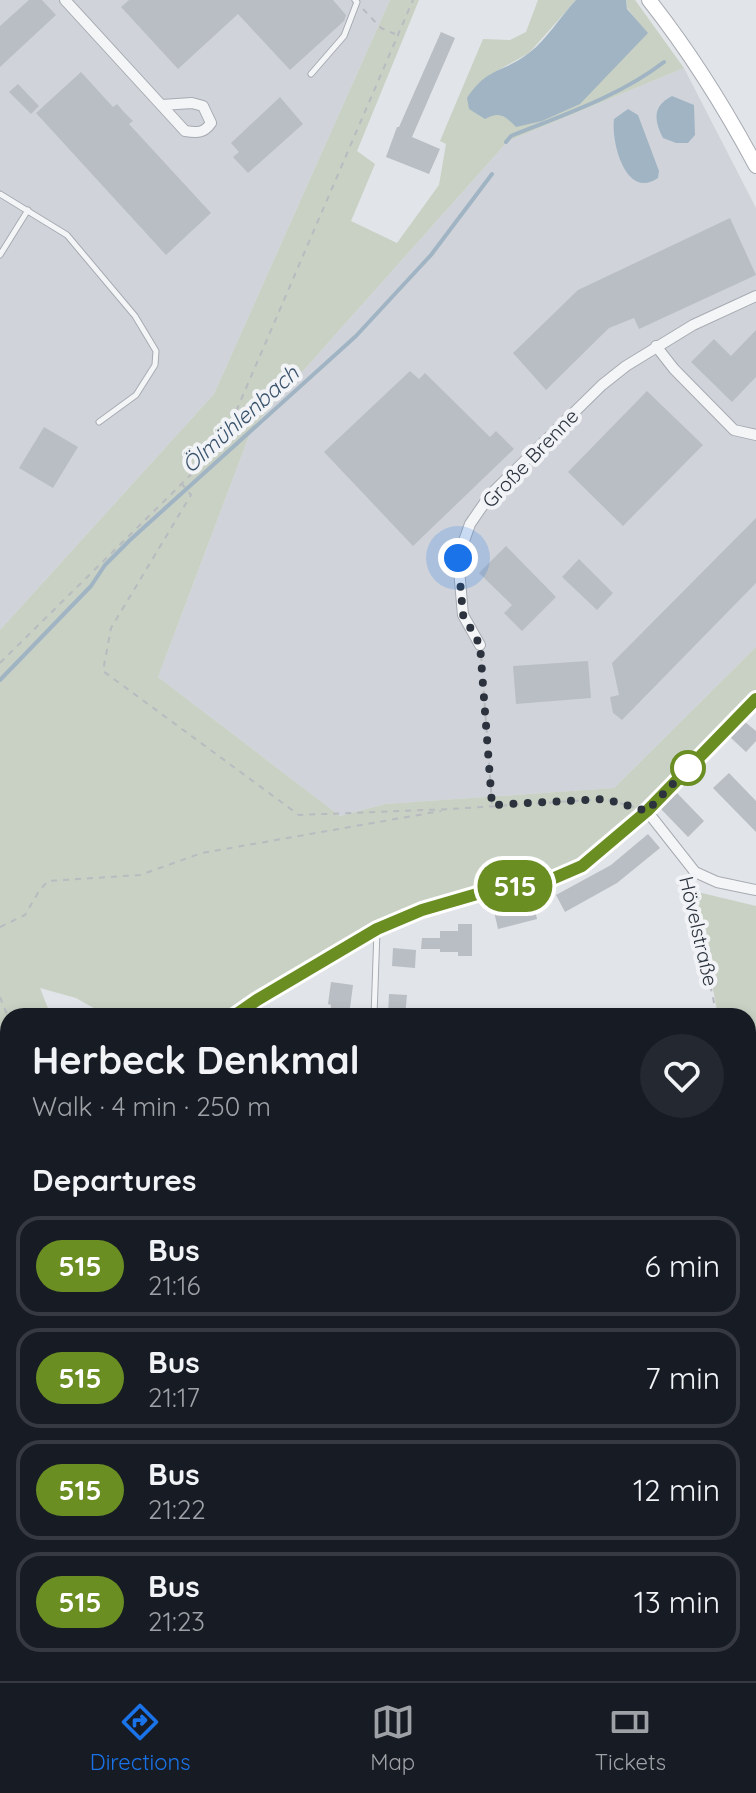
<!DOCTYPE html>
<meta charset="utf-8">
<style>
:root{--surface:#171b24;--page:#242831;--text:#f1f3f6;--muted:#9ea1a6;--line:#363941;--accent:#1a73e8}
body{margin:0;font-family:Quicksand,sans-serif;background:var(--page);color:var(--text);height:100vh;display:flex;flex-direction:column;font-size:30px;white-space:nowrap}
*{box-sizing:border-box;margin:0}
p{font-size:26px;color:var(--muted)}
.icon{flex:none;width:44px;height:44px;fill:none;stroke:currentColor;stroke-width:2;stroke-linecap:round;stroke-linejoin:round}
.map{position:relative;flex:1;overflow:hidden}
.panel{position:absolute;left:0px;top:1008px;width:756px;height:674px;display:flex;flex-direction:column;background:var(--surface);border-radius:24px 24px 0 0;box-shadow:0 4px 12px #0003}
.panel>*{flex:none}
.badge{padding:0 16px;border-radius:26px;font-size:28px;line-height:52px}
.you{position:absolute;width:40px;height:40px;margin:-20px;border:6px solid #fff;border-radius:50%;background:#1a73e8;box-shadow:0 0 0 12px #1a73e833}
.map>.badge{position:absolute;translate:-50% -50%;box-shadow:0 0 0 4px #fff}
h2{padding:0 32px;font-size:30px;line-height:72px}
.round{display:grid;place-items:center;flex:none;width:84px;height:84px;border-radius:42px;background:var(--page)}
.summary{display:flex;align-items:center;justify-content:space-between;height:136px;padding:0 32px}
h1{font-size:38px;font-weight:700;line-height:60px}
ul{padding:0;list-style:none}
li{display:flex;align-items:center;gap:24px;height:100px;margin:0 16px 12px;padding:0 16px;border:4px solid var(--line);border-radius:24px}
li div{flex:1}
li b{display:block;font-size:30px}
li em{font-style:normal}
li .badge{min-width:88px;font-weight:700;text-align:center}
.tabs{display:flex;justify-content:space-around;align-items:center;height:112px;border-top:2px solid var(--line);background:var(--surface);font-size:22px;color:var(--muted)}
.tabs a{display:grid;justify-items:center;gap:4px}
.tabs .selected{color:var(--accent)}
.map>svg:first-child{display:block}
.built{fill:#d0d4da}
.green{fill:#c8d1c3}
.water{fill:#a1b4c4}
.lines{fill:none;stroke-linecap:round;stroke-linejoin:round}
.stream{stroke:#a1b4c4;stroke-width:4}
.building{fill:#b9bec4}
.lane-casing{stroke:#a7abb2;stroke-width:7}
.street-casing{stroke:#a7abb2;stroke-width:12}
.secondary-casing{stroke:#a7abb2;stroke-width:16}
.highway-casing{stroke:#8a939d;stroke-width:20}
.path{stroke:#b8bbc0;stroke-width:2;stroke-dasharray:6 6;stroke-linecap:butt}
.lane{stroke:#f4f5f7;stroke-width:5}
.street{stroke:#f4f5f7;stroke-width:10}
.secondary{stroke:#fff;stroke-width:14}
.highway{stroke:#fff;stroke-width:18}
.line-casing{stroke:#fff;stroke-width:18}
.line{stroke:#6b8e23;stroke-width:12}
.walk{stroke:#2c333e;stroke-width:8;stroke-dasharray:0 14.4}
.stop-dot{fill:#fff;stroke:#6b8e23;stroke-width:4}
.labels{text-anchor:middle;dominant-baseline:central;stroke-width:8;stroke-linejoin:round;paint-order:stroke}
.street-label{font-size:20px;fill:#2c333e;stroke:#f1f3f6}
.water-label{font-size:22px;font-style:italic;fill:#3a546d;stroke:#f1f3f6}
</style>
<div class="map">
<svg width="756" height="1681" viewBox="0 0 756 1681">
<rect width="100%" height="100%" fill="#e1e4e8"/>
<path class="built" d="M0 0H390L214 394 0 630Z
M684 68 756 208V647L614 788 385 804 340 816 158 677 252 428 508 141Z"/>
<path class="green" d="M390 0H419L357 151 375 164 351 221 397 243 439 185 446 144 440 141 483 39 510 40 526 32 538 0H576L529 53 495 72V114L505 115 647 34 627 8 626 0H635L684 68 508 141 252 428 158 677 340 816 385 804 614 788 756 647V690L694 752 692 750 680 759 683 764 633 811 568 866 413 908 351 936 252 996 224 1016H116L99 1011 76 998 40 988 51 1016H8V1136L0 1135V630L214 394Z
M689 890 756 906V1149H748V1016H709L717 1011 714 994Z
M748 1199H756V1681H137L139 1674H748Z"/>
<path class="water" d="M576 0H626L627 9 648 33 580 104 542 121 516 127C505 116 500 111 485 119L469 109 467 98C487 67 503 73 529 53 547 39 560 17 576 0Z
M672 96 694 105 695 135 688 143H676L663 138C654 121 652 106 672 96Z
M628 109 638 115 659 171 658 178C626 200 611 143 614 119Z"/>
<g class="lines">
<path class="stream" d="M506 142 511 136C563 115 620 96 664 62
M0 680 91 586 105 565 130 540 356 336 431 255 492 174"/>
</g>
<path class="building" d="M29 0H42L56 15 0 67V26Z
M129 0H333L346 15 344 21 290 70 238 14 178 69 121 7Z
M441 32 455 38 412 137 440 149 429 174 386 157 397 127H399Z
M81 72 113 107 117 104 123 111 133 121 129 124 211 213 166 255 36 113Z
M18 84 39 106 31 114 9 92Z
M280 97 303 124 248 173 233 157 239 152 231 143Z
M730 218 756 275 639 329 634 318 609 328 546 390 513 353 578 290Z
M756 330V377L732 402 691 362 714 339 731 356Z
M410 371 419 379 425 373 490 437 496 431 514 449 413 546 324 452Z
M647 391 703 445 623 526 568 472Z
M44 427 78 447 53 488 19 468Z
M756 518V583L622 720 613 713 610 697 619 695 612 663Z
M506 546 556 597 522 631 504 613 512 605 479 573Z
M579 559 613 593 597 610 562 577Z
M588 661 591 698 516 704 513 666Z
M745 722 756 731V741L746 752 730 737Z
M729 773 756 801V832L713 788Z
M677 793 704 821 688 837 661 809Z
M648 834 660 848 617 883 565 912 556 895 611 865Z
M532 898 537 919 498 929 493 907Z
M458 924H472V956H458V952H440V949H421L422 938H440V931H458Z
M393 948 416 950 415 968 392 966Z
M331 982 353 985 349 1016H330L331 1005 328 1004Z
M389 994 407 995 405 1016 388 1015Z"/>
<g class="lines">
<defs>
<path id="lane" d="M311 74 344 36 357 2 355 0
M0 194 67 235 135 316 156 351 155 365 136 395 99 422
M0 255 28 210
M374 1016 377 930"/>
<path id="street" d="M65 0 185 131C198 133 204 133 211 123L203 106 192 103 162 105
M656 346 674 369 734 430 756 435
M480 645 463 615 458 558 470 524 490 495 602 385 626 366 693 325 756 296
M647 811 695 872 717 882 756 890
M234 1016 257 1000 377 929 422 910 484 892 552 879 582 866 647 811 756 699
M0 1246 8 1238
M0 1282H8
M0 1447 8 1449
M0 1538 8 1541
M748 1628 756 1631
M127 1681 130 1674"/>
<path id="secondary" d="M649 0C690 52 725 108 756 166"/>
<path id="highway" d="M0 1150 8 1151
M748 1166H756
M0 1175 8 1176
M748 1189H756"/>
</defs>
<use href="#lane" class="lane-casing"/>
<use href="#street" class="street-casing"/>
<use href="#secondary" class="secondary-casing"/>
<use href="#highway" class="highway-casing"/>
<path class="path" d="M363 9 381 28 395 34
M181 483 191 495 111 628 103 671 299 815 451 809 605 799 634 807
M481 655 492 804
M0 663 222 444 413 0
M687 880 717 1016
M0 927 25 915 39 891 48 881 140 875 202 853 441 811
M0 997 8 1017
M748 1248H756
M611 1674 615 1681
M539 1681 554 1674"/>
<use href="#lane" class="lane"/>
<use href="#street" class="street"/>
<use href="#secondary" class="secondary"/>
<use href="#highway" class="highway"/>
</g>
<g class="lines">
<defs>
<path id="line" d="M234 1016 257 1000 377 929 422 910 484 892 552 879 582 866 647 811 756 699"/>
</defs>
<use href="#line" class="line-casing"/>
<use href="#line" class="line"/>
<path class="walk" d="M458 558 463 615 480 645 492 805 605 799 647 811 688 768"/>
</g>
<circle class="stop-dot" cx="688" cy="768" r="16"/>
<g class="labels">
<g class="street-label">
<text transform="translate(530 458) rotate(-46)">Große Brenne</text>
<text transform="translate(699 931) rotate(77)">Hövelstraße</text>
</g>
<g class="water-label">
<text transform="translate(240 419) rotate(-42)">Ölmühlenbach</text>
</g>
</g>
</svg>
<div class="you" style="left:458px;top:558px"></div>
<b class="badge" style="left:515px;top:886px;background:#6b8e23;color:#fff">515</b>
<section class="panel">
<div class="summary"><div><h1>Herbeck Denkmal</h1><p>Walk · 4 min · 250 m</p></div><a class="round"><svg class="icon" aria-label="heart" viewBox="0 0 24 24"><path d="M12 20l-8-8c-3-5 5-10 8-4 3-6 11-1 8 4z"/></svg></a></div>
<h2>Departures</h2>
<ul>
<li><span class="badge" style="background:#6b8e23;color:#fff">515</span><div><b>Bus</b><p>21:16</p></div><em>6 min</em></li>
<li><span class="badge" style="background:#6b8e23;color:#fff">515</span><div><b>Bus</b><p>21:17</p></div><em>7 min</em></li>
<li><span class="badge" style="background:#6b8e23;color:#fff">515</span><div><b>Bus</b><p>21:22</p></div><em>12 min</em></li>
<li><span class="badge" style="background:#6b8e23;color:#fff">515</span><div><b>Bus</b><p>21:23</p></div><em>13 min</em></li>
</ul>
</section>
</div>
<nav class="tabs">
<a class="selected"><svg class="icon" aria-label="directions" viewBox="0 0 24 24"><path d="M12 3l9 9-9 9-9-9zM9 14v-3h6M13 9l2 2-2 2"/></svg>Directions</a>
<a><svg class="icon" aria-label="map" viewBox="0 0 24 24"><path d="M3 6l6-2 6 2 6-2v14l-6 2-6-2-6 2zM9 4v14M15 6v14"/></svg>Map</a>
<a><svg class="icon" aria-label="tickets" viewBox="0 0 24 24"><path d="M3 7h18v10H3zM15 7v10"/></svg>Tickets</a>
</nav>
